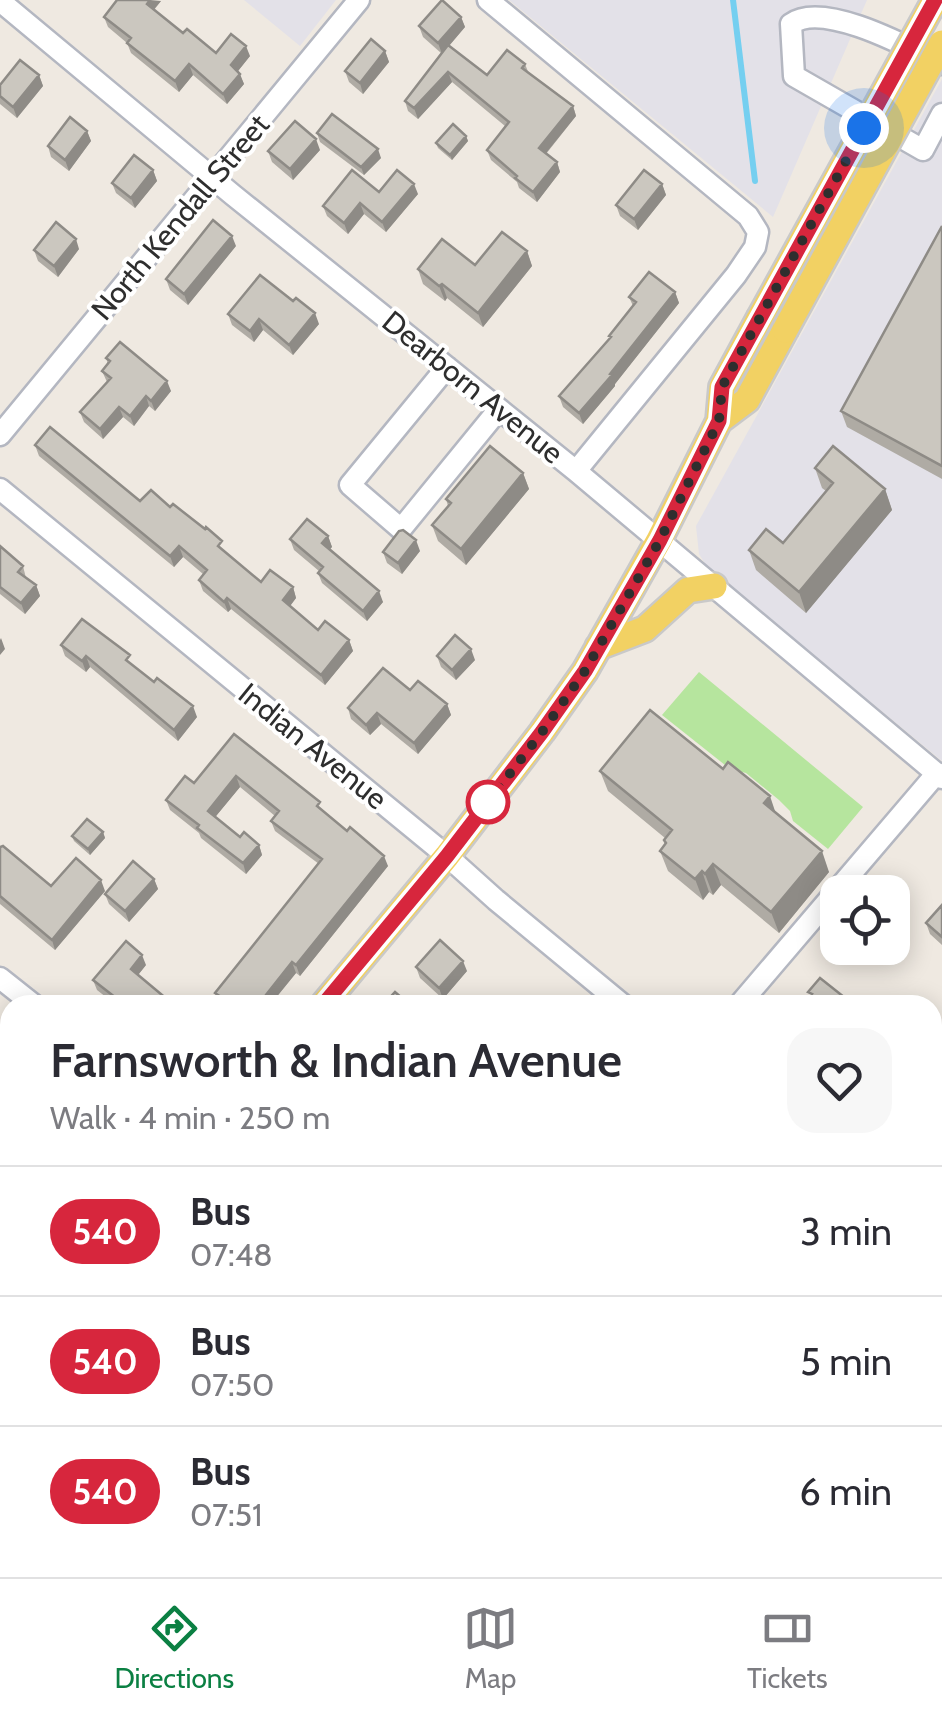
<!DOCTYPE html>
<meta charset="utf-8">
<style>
:root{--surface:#fff;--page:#f7f7f7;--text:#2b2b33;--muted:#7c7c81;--line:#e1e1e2;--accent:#0b8043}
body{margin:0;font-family:Cabin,sans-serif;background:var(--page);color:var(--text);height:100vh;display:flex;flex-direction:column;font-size:38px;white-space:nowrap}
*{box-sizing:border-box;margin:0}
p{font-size:32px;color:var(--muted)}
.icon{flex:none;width:55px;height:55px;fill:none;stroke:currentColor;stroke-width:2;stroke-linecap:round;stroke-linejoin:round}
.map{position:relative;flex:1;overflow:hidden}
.side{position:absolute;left:0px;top:995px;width:942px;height:582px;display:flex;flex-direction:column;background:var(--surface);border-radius:30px 30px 0 0;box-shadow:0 5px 25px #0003}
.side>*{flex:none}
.badge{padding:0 20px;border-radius:32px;font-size:35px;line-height:65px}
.fabs{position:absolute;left:820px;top:875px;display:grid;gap:20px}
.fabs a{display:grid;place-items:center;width:90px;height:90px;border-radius:20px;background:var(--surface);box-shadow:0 5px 25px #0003;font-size:50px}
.you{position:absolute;width:50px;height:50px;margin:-25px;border:8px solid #fff;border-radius:50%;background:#1a73e8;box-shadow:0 0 0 15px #1a73e833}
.map>.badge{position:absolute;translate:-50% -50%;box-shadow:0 0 0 5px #fff}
.round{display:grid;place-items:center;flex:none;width:105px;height:105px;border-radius:30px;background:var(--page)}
.headline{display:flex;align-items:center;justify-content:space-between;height:170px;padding:0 50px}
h1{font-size:48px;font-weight:600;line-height:75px}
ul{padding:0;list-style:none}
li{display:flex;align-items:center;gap:30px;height:130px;padding:0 50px;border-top:2px solid var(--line)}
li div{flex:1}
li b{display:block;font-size:38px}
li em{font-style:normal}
li .badge{min-width:110px;font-weight:700;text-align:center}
.menu{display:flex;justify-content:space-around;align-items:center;height:140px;border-top:2px solid var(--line);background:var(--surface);font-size:28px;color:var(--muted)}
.menu a{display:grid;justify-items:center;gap:5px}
.menu .selected{color:var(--accent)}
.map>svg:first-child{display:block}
.industrial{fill:#e3e1e8}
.education{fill:#f0e6d1}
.green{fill:#b6e59e}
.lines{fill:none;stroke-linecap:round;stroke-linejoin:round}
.stream{stroke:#75cff0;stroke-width:6}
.minor-casing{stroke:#b4b7c1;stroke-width:25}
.major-casing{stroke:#c9c9c9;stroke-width:30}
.minor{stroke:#fff;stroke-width:20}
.major{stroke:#f2d163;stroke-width:25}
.major-bridge-casing{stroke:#c9c9c9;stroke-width:30;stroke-linecap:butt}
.major-bridge{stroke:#f2d163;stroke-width:25}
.wall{fill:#afaba4}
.shaded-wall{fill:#8e8b86}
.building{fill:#cbc7bf;stroke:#8e8b86;stroke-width:2.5}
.line-casing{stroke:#fff;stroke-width:22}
.line{stroke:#d7263d;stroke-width:15}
.walk{stroke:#2e2e2e;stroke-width:10;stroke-dasharray:0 18}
.stop-dot{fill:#fff;stroke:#d7263d;stroke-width:5}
.labels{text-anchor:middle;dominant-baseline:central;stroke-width:8;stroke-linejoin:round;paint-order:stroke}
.street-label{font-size:30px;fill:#2e2e2e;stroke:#fff}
</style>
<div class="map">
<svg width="942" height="1577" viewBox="0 0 942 1577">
<rect width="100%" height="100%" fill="#efe9e1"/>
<path class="industrial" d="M244 0H336L300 46Z
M509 0H867L773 217Z
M942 79V761L707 567 699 554 696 526Z"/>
<path class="education" d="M1 1425 10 1432V1568H377L388 1577H0Z"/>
<path class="green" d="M699 672 863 807 828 849 793 821 790 811 779 800 746 773 730 769 662 715Z"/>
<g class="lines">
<path class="stream" d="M733 0 755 181"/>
<defs>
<path id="minor" d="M488 0 748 216 758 232 755 247 736 275 576 471
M0 1 233 195 576 471 942 778
M942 64C910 48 823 0 791 24L794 76 923 150 942 114
M447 367 350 485 401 529 499 409
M0 435 359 0
M0 489 447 856 496 900 623 1005
M0 978 34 1005
M739 1005 937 773
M10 1189 5 1195 10 1213
M932 1268 942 1256
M0 1467 10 1476
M119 1568 130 1577
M716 1568 727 1577
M182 1577 190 1568"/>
<path id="major" d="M719 421 747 400 785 330
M598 647 645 629 688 590 714 586
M323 1005 447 856 542 732 585 671 659 540 719 421 722 387 759 319
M0 1397 10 1385"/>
</defs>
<use href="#minor" class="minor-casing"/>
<use href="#major" class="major-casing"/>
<use href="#minor" class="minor"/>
<use href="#major" class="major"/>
<defs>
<path id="major-bridge" d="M759 319 935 0
M785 330 942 43"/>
</defs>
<use href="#major-bridge" class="major-bridge-casing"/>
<use href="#major-bridge" class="major-bridge"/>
</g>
<path class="wall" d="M161 1 154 10 183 33 216 53 250 56 238 71 244 84 227 104 193 75 179 92 131 53 127 43 108 27 104 17Z
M461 17 465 27 449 46 487 75 525 64 529 74 573 106 576 116 546 154 557 162 560 172 537 202 519 188 517 182 491 160 487 150 505 126 452 82 418 119 408 111 405 101 441 53 423 37 419 26Z
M385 51 389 62 363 94 349 82 345 71Z
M39 75 43 86 17 118 0 104V85Z
M87 131 91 141 69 171 51 157 48 146Z
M317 133 381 158 364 175 320 142Z
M466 136 468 141 452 160 438 148 436 143Z
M320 150 293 180 272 162 268 151Z
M153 170 157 181 135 208 116 193 112 183Z
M662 184 666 195 638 230 620 216 616 205Z
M379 192 418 194 386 232 364 214 348 234 327 216 323 206Z
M942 226V479L847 427 841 411Z
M236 246 188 305 170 290 166 279Z
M79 249 58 277 38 261 34 250Z
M527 251 532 266 483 327 447 298 445 301 423 284 418 269 475 265Z
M675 292 679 303 615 384V386L583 424 563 407 559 396 610 338 609 336 633 306 629 297Z
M228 314 319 324 293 355 263 330 254 342 232 325Z
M106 358 171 391 155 411 149 406 134 426 123 417 103 439 84 422 80 412 107 382 102 371 108 364Z
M35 445 140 501 226 552 261 582 293 587 296 598 290 606 318 630 349 640 353 651 325 685 231 609 228 612 203 591 199 580 203 574 183 557 174 567 39 456Z
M815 468 885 489 892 510 806 613 756 570 749 550 783 543 826 491 822 488Z
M523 473 529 489 466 565 438 541 432 525 448 506 446 499Z
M328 536 332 547 330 549 383 602 367 621 322 583 318 573 319 571 294 550 290 539Z
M0 546 23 566 26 578 36 585 40 596 25 614 0 594Z
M420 551 402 574 387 563 383 552Z
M61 645 133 666 197 717 178 741 90 667 86 672 65 656Z
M437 656 475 660 456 680 441 667Z
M410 690 447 704 451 715 418 754 381 724 370 735 351 719 348 708Z
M234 734 388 866 300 976 296 973 270 1005H214L218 1000 215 993 319 864 275 831 271 821 275 816 240 787 215 817 240 837 259 845 262 855 246 874 201 838 199 833 170 810 166 800 194 783Z
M600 771 776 813 829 872 779 933 721 885 713 895 709 892 703 900 668 871 660 851 665 844 664 840 665 838 608 791Z
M103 832 105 838 90 855 74 841 72 836Z
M0 847 51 886 105 891 55 950 0 904Z
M154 879 158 889 129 922 109 904 105 894Z
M942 905V945L930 934 926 923Z
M146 965 138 975 174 1005H116L97 990 93 980Z
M416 967 467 971 443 999 420 978Z
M10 1222V1266L0 1258V1235Z
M932 1322 942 1329V1406L932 1398Z
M942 1429V1465L932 1456V1440Z
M547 1568H572L564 1577H559Z"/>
<path class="shaded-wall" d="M150 0 161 1 150 14 147 4Z
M461 17 465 27 442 54 438 43Z
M246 46 250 56 234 76 231 65Z
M385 51 389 62 363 94 360 83Z
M189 64 193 75 179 92 175 81Z
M448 72 452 82 418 119 414 108Z
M240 74 244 84 227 104 223 94Z
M39 75 43 86 17 118 13 107Z
M573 106 576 116 542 158 539 148Z
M87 131 91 141 69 171 65 160Z
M466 136 468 141 452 160 450 155Z
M316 139 320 150 293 180 290 169Z
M378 149 381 158 364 175 361 167Z
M557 162 560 172 537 202 533 192Z
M153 170 157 181 135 208 131 198Z
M414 184 418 194 386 232 382 222Z
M662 184 666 195 638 230 634 219Z
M360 203 364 214 348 234 344 223Z
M232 236 236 246 188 305 184 294Z
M76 239 79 249 58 277 54 266Z
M527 251 532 266 483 327 478 313Z
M442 284 447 298 445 301 439 286Z
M675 292 679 303 615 384V386L583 424 579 413Z
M315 313 319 324 293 355 289 345Z
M259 319 263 330 254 342 250 331Z
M167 381 171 391 155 411 151 401Z
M146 396 149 406 134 426 130 416Z
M119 407 123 417 103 439 100 429Z
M523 473 529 489 466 565 461 549Z
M885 489 892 510 806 613 799 592Z
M328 536 332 547 326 553 322 543Z
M416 540 420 551 402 574 398 563Z
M179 546 183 557 174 567 170 556Z
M36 585 40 596 25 614 21 603Z
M293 587 296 598 287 610 283 600Z
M379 591 383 602 367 621 363 611Z
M227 598 231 609 228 612 224 602Z
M1 638 5 649 0 655V640Z
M349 640 353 651 325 685 321 675Z
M471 649 475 660 456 680 452 670Z
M86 656 90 667 86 672 82 661Z
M447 704 451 715 418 754 414 743Z
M193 706 197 717 178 741 174 730Z
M377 713 381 724 370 735 366 725Z
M236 776 240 787 212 821 208 811Z
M770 796 777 817 764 803Z
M103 832 105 838 90 855 88 849Z
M259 845 262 855 246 874 243 863Z
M822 851 829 872 779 933 771 912Z
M384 856 388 866 300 976 296 965Z
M713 864 721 885 713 895 705 874Z
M702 871 709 892 703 900 695 879Z
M154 879 158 889 129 922 125 911Z
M101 880 105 891 55 950 52 940Z
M142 955 146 965 134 980 131 969Z
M463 961 467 971 443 999 439 988Z
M292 962 296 973 270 1005H258Z
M934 1067 937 1077 932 1083V1069Z
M10 1107V1123L3 1132 4 1135 0 1139V1119Z
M942 1171V1187L932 1199V1183Z
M43 1568H57L58 1572 54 1577H35Z
M559 1568H572L564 1577H561L558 1569Z"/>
<path class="building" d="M117 0H150L147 4 183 33 187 29 216 53 231 34 246 46 231 65 240 74 223 94 189 64 175 81 127 43 131 38 104 17Z
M442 0 461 17 438 43 419 26Z
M371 39 385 51 360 83 345 71Z
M448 45 487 75 507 50 525 64 522 68 573 106 539 148 557 162 533 192 515 178 517 176 487 150 509 122 448 72 414 108 405 101Z
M20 60 39 75 13 107 0 96V85Z
M332 114 378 149 361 167 317 133Z
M70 117 87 131 65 160 48 146Z
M295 121 316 139 290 169 268 151Z
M453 124 466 136 450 155 436 143Z
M134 155 153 170 131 198 112 183Z
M352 170 379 192 397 170 414 184 382 222 360 203 344 223 323 206Z
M644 170 662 184 634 219 616 205Z
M213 220 232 236 184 294 166 279Z
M56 222 76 239 54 266 34 250Z
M942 226V466L841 411Z
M502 232 527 251 478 313 442 284 439 286 418 269 442 239 475 265Z
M649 272 675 292 610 374 612 375 579 413 559 396 611 337 609 336 636 302 629 297Z
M260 275 293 301 296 298 315 313 289 345 259 319 250 331 228 314Z
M120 342 167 381 151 401 146 396 130 416 119 407 100 429 80 412 111 378 102 371 110 361 106 358Z
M50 427 140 501 151 490 170 507 173 504 205 529 206 527 222 541 218 546 261 582 270 570 293 587 283 600 318 630 325 621 349 640 321 675 227 598 224 602 199 580 207 570 179 546 170 556 35 445Z
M490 446 523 473 461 549 432 525 451 503 446 499Z
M833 446 885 489 799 592 749 550 766 529 783 543 833 483 815 468Z
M307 519 328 536 322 543 379 591 363 611 318 573 323 567 290 539Z
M403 530 416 540 398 563 383 552 399 531Z
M0 546 23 566 18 572 36 585 21 603 0 587Z
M82 619 130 655 126 660 154 682 157 678 193 706 174 730 86 656 82 661 61 645Z
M455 635 471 649 452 670 437 656Z
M383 668 410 690 418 681 447 704 414 743 377 713 366 725 348 708Z
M650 710 723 769 728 762 770 796 764 803 822 851 771 912 713 864 705 874 702 871 695 879 660 851 666 843 664 840 672 830 600 771Z
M234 734 320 802 317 806 347 831 350 827 384 856 296 965 292 962 258 1005H214L221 997 215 993 322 859 271 821 279 811 236 776 208 811 240 837 244 832 259 845 243 863 197 828 199 825 166 800 185 776 194 783Z
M87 819 103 832 88 849 72 836Z
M3 846 51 886 76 858 101 880 52 940 0 896V847Z
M133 861 154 879 125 911 105 894Z
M942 905V937L926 923Z
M440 940 463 961 439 988 416 967Z
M126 941 142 955 131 969 174 1005H125L93 980Z
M820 978 854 1005H803L812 994 808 992Z
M395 992 410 1005H383Z
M10 1055V1107L0 1119V1067Z
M933 1138 942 1145V1158L941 1160 942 1161V1171L932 1183Z
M10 1222V1257L0 1249V1235Z
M932 1322 942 1329V1399L932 1390Z
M942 1429V1458L932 1450V1440Z
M0 1513 10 1521V1568H43L35 1577H0Z
M914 1568H923L935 1577H906Z"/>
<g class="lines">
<defs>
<path id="line" d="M323 1005 447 856 542 732 585 671 660 540 719 421 722 387 935 0"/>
</defs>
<use href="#line" class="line-casing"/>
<use href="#line" class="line"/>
<path class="walk" d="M488 802 542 732 585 671 660 540 719 421 722 387 864 128"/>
</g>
<circle class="stop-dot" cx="488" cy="802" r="20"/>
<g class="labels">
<g class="street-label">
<text transform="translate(180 217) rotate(-50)">North Kendall Street</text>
<text transform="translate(473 387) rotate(39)">Dearborn Avenue</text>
<text transform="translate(313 746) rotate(39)">Indian Avenue</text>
</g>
</g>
</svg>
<div class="fabs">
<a><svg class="icon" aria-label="locate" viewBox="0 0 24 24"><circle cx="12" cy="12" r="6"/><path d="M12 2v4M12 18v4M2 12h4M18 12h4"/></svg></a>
</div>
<div class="you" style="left:864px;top:128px"></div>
<section class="side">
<div class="headline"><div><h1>Farnsworth &amp; Indian Avenue</h1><p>Walk · 4 min · 250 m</p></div><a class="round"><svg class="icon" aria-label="heart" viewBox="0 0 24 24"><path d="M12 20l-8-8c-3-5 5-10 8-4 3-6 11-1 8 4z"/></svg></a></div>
<ul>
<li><span class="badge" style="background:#d7263d;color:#fff">540</span><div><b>Bus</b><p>07:48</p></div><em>3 min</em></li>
<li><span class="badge" style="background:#d7263d;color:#fff">540</span><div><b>Bus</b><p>07:50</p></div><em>5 min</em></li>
<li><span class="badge" style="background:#d7263d;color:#fff">540</span><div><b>Bus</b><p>07:51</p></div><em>6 min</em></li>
</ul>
</section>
</div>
<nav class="menu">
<a class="selected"><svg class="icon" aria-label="directions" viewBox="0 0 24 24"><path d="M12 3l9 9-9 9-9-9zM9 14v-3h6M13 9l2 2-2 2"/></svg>Directions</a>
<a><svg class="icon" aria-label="map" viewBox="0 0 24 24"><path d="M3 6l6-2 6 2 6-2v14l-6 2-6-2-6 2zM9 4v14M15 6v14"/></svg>Map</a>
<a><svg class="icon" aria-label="tickets" viewBox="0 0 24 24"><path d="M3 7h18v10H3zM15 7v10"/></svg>Tickets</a>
</nav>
